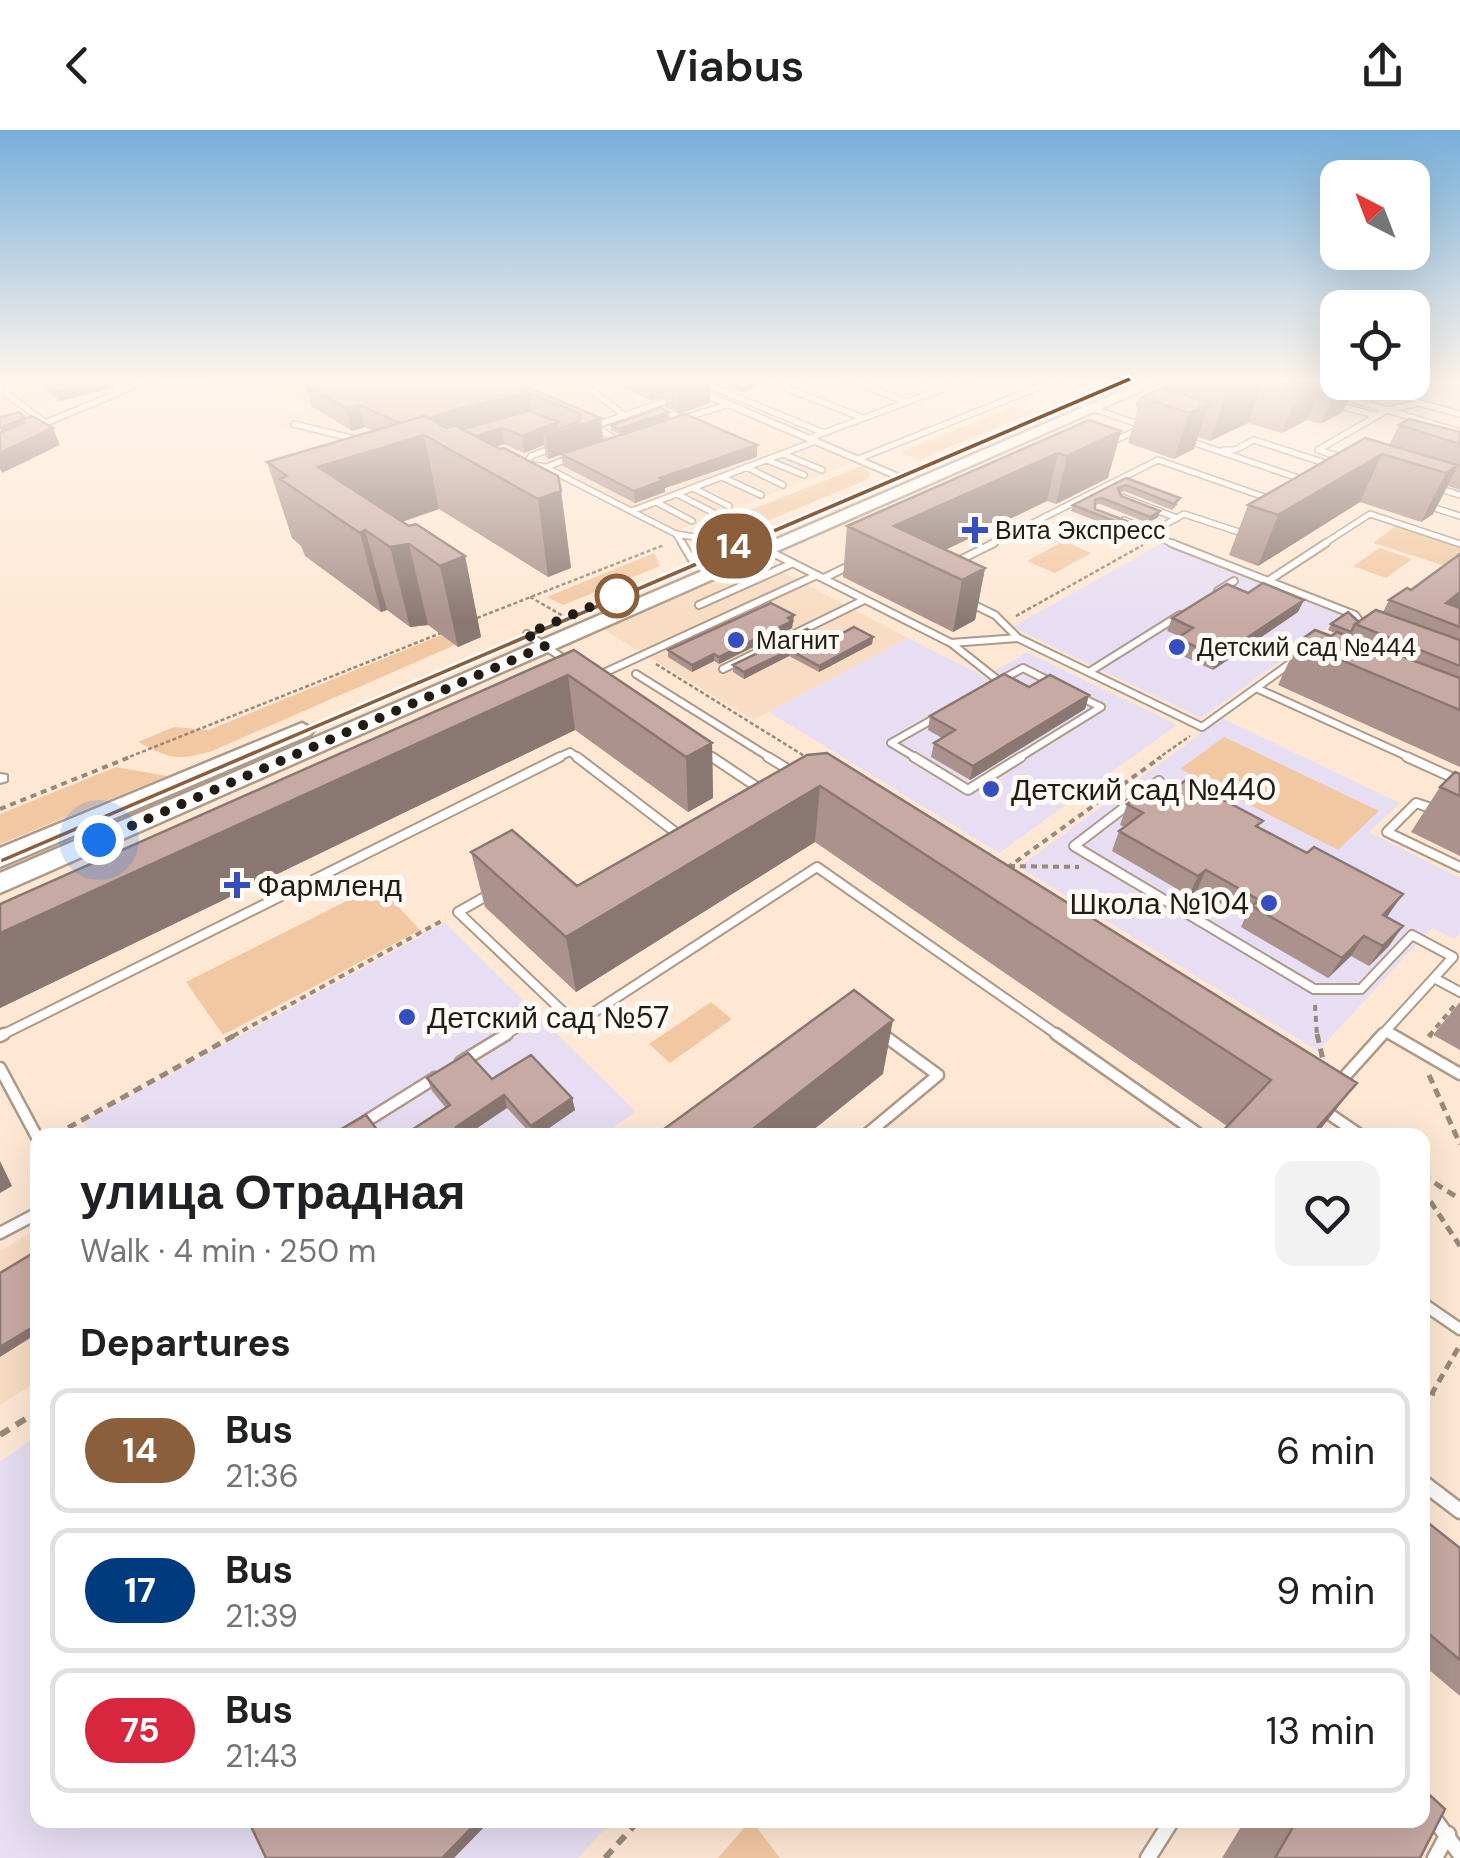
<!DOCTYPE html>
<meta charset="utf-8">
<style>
:root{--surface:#fff;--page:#f2f2f2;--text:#202124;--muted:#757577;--line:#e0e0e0}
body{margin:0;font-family:"DM Sans",sans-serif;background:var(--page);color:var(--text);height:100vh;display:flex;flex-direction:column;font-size:38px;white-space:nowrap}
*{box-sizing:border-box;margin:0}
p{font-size:32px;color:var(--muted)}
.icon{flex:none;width:55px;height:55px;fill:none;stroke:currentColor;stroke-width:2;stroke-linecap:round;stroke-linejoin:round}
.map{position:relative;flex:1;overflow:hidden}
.details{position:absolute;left:30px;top:998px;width:1400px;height:700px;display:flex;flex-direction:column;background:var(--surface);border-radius:20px;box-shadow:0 10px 40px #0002}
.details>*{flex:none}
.badge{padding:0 20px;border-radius:32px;font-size:35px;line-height:65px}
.needle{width:65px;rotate:318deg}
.tools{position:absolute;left:1320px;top:30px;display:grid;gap:20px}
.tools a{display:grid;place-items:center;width:110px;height:110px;border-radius:20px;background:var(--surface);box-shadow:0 10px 40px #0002;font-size:50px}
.you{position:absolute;width:50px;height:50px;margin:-25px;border:8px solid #fff;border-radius:50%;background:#1a73e8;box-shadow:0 0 0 15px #1a73e833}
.map>.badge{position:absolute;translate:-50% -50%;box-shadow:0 0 0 5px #fff}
h2{padding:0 50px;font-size:38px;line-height:90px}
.round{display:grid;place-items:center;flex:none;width:105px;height:105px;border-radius:20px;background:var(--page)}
.summary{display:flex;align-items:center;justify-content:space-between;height:170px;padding:0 50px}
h1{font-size:48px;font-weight:600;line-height:75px}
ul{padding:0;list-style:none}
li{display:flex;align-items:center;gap:30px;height:125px;margin:0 20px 15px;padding:0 30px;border:5px solid var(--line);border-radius:20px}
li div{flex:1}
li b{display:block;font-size:38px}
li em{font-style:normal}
li .badge{min-width:110px;font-weight:700;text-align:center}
header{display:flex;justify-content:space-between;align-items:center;height:130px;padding:0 50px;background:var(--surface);font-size:45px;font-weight:600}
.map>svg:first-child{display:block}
.built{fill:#f8dcc3}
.education{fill:#e7def3}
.green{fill:#f2c8a2}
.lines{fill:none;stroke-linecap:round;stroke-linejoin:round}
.service-far4-casing{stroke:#af9a88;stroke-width:8}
.service-far3-casing{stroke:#af9a88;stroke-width:10}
.service-far2-casing{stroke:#af9a88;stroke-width:12}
.service-far1-casing{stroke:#af9a88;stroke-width:15}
.service-casing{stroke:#af9a88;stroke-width:19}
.minor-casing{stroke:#af9a88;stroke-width:4}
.primary-casing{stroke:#af9a88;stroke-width:5}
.path-far3{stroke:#98897b;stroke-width:2.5;stroke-dasharray:4 2.5;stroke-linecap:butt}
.path-far2{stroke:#98897b;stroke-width:4;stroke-dasharray:6 5;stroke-linecap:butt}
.path-far1{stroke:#98897b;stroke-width:5;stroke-dasharray:9 6;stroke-linecap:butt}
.path{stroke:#98897b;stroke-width:6;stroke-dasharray:11 8;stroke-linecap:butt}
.service-far4{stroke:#fff;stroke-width:5}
.service-far3{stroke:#fff;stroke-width:6}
.service-far2{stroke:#fff;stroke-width:8}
.service-far1{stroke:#fff;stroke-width:10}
.service{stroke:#fff;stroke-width:14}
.minor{fill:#fff;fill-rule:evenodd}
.primary{fill:#fff;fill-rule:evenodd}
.wall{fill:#ab928c}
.shaded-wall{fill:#8b7772}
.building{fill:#c7aaa3;stroke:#8b7772;stroke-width:2.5}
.line{fill:#8b5e3c;stroke:#fff;stroke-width:2.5}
.walk{stroke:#231c15;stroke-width:10;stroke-dasharray:0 18}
.poi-dot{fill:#374ec0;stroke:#fdf9f5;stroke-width:4}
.stop-dot{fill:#fff;stroke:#8b5e3c;stroke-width:5}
.labels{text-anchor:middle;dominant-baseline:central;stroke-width:10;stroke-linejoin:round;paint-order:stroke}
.far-poi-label{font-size:25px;fill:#231c15;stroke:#fdf9f5;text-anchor:start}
.poi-label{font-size:30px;fill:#231c15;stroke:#fdf9f5;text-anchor:start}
</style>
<header><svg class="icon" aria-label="back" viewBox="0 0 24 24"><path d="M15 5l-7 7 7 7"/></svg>Viabus<svg class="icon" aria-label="share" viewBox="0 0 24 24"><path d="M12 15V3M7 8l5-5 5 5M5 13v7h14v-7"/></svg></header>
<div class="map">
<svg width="1460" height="1728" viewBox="0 0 1460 1728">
<rect width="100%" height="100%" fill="#fee8d4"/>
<path class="built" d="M0 249H136L3 284 0 304Z
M185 249H637L707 276 539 332 508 352 367 314 285 298 274 291 317 276 312 271Z
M722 282 851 333 678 400 558 339Z
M762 431 908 508 754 590 604 500Z
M37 1099V1251L0 1275V1121Z"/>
<path class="education" d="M1164 412 1346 484 1201 588 1012 497Z
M908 508 985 547 1027 522 1177 595 999 723 769 582Z
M1222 588 1400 673 1369 702 1460 748V803L1455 809 1432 798 1318 921 1019 737Z
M445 793 636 982 602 1005H91L84 992Z
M37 1306 38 1690H613L578 1728H0V1331Z"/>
<path class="green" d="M1012 277 1031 283 919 330 901 322Z
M862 336 871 344 866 350 729 407 692 403Z
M1396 396 1460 418V435L1455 439 1373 413Z
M1064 411 1091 423 1055 443 1027 431Z
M1380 418 1412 429 1386 448 1353 436Z
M654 423 660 436 563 475 547 467Z
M466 495 462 512 212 621C177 631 170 629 138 612L174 597 209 600Z
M1224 607 1379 681 1338 720 1180 639Z
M116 637 167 646 0 714V684Z
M378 755 420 800 223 905 186 852Z
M711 872 732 889 670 933 649 914Z
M751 1690 780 1728H718Z"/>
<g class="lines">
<defs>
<path id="service-far4" d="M5 249 8 265 46 293
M577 249 625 286
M693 249 824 303
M763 249 863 288
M846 249 907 272
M923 249 947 257
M782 256 804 249
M1338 265 1460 302
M1074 272 1141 295
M1419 273 1460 284
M1338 275 1377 286
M294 294 359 310
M591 295 619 311
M594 296 663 272
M810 308 969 249
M1189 311 1307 351
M1111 312 1142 298
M553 318 531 326 526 334 545 337 676 404 739 414
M1223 320H1235L1254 310 1331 335
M783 324 822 340
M1343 328 1318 320 1387 280 1419 273 1407 263 1368 252
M858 329 1059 249
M767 330 804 345
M746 337 783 355
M722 347 761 365
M1434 357 1460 365
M693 358 729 376
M677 364 714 383
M1122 367 1177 388
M656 372 692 391
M1425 375 1460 386
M632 381 816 311
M1124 390 1152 401
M676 404 683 415
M989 415 1158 330 1270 369
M1177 415 1148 404 1184 384 1245 404
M1322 415 1370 384 1460 414"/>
<path id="service-far3" d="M682 413 694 433
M732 413 739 414
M1171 413 1355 485 1364 497
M767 420 951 513 1018 508 1202 597 1295 530
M956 432 994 413
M824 448 853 434
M1268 451 1326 413
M1218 461 1234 451
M968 472 995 485 1018 508
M699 475 793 433
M527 504 567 531
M951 513 999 551 1023 538 1053 553
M723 539 864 470
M1089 542 1180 485
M636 544 772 629
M595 547 817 445
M1256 558 1413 629
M705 622 716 629
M555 629 570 622 580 629
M918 629 891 613 937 587
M1017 629 1101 577 1080 567"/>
<path id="service-far2" d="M577 627 683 708
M712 627 763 661
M768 627 794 643
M914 627 968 660 1021 627
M1407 627 1460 651
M1159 651 1074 716 1314 859H1361L1412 805 1453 827 1434 848
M1434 679 1416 673 1387 702 1460 737
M490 764 458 782 576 894 817 737 1059 906
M1386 901 1395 906
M881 903 886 906
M0 906 560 627
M503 906 523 894
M1381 906 1434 848 1460 862"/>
<path id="service-far1" d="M1056 904 1200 1005
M1391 904 1460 944
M0 906 4 904
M461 932 507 904
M0 938 38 1009
M1338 954 1383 904
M1325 981 1360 1005
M344 1005 435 948
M866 1005 938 945 882 904
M0 1103 38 1083
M1422 1173 1460 1199"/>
<path id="service" d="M1422 1352 1460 1381
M1422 1672 1460 1724
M1148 1728 1172 1690
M1435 1728 1448 1704"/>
<path id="minor" d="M146 249H157L0 315V309Z
M666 249H677L903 346 895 348 728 277 669 295V291L721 274Z
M578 322 586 324 548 339 540 337Z
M0 644 7 645V651L0 653Z"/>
<path id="primary" d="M1149 249H1168L0 763V743Z
M302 593 314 600 310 605 0 737V718Z"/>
</defs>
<use href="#service-far4" class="service-far4-casing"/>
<use href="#service-far3" class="service-far3-casing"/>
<use href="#service-far2" class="service-far2-casing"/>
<use href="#service-far1" class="service-far1-casing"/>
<use href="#service" class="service-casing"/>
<use href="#minor" class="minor-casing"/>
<use href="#primary" class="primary-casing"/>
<path class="path-far3" d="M1423 259 1442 249
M530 467 565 487
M1016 486 1143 415
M477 488 664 415
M656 534 806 627
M124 629 441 503
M1157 629 1190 606"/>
<path class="path-far2" d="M0 679 130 627
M1009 736 1079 737
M1007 738 1161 627
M1315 875 1317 906
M233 906 445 789
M1429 906 1454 876"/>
<path class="path-far1" d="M1317 904 1324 934
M1429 907 1431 904
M1429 945 1460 1014
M55 1005 237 904
M1422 1045 1460 1069
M1422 1059 1460 1116
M1431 1265 1460 1215"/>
<path class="path" d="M1422 1281 1433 1263
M0 1305 38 1281
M605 1728 639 1690"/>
<use href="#service-far4" class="service-far4"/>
<use href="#service-far3" class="service-far3"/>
<use href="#service-far2" class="service-far2"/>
<use href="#service-far1" class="service-far1"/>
<use href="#service" class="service"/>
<use href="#minor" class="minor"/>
<use href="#primary" class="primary"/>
</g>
<path class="wall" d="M32 249H75L108 259 60 271Z
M508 249 601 288 603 310 757 327 665 358V362L635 373 563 336 561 324 549 329 546 327 544 315 524 323 504 314 496 317 561 361 571 438 548 447 439 379 402 392 465 426 481 507 458 517 428 495 410 497 387 480 381 482 305 426 301 416 292 408 267 332 373 301 365 297 352 301 311 276 305 254Z
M607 249H759V256L742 262 710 249V273L679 284 666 277V267L650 270Z
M1179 249H1338V252H1384L1379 263 1369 268 1351 263 1343 282 1321 294 1307 290 1282 303 1248 293 1210 311 1198 307 1194 319 1174 329 1128 313 1138 277 1135 276 1137 270 1178 253Z
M669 288 620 304 611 300V295Z
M1089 290 1108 348 1056 374 1047 371 945 420 985 438 975 490 953 502 843 447 847 396Z
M1399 295 1460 302V360L1448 356 1433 384 1421 392 1360 372 1258 436 1229 425 1248 375 1389 315Z
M1126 348 1178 374 1172 380 1124 361 1120 363 1121 366 1158 387 1148 393 1100 374 1095 375V379L1132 393 1131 399 1125 402 1071 381 1073 375Z
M1460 424V637L1278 555 1298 512 1331 506 1335 503 1328 500 1331 494 1359 492 1383 482 1389 470 1411 460Z
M1298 482 1213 540 1172 521 1177 508 1179 506 1167 501 1172 488Z
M794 485 792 498 719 534 714 531 692 542 668 527V520Z
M807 499 828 511 873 507 872 514 819 542 789 526 744 549 733 542V535Z
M574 520 712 613 713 668 688 682 575 600 0 878V774Z
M1029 557 1089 565 1085 579 970 650 931 627 934 613 942 608 928 600 930 586Z
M807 625 1357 953 1227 996 815 712 576 862 485 777 471 722 577 756Z
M1460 644V726L1411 702 1440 657Z
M1164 667 1260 698 1389 784 1387 787 1389 816 1369 836 1351 826 1328 848 1241 797 1245 788 1197 760 1189 766 1112 721 1119 701 1124 697 1120 695 1127 674Z
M1460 872V920L1433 905Z
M427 948 492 949 572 968 575 980 539 1005H532L507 978H446L432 961Z
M1422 1388 1460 1418V1566L1422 1534Z
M1245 1690H1422L1420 1728H1222Z"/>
<path class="shaded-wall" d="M106 249H130L108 259 60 271 56 261Z
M649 249H665L666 267 650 270Z
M684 249H710V273L679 284 678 251Z
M742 249H759V256L742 262Z
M1246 249H1264L1248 293 1210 311 1228 257Z
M1301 249H1324L1307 290 1282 303 1303 249Z
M1338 252H1355L1343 282 1321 294Z
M1376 252H1384L1379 263 1369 268Z
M529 263 532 285 469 299 424 305 439 379 369 403 365 400 387 480 381 482 360 403 318 337 407 296 465 277Z
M1209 273 1194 319 1174 329 1189 283Z
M359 275 365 297 352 301 346 278Z
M669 282V288L620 304 619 299Z
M26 288 17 292 19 297 2 304 0 298Z
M601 288 603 310 549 329 546 306 543 304 544 315 524 323 522 306 558 292 559 301Z
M53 298 60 315 2 343 0 339V323Z
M502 298 504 314 464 328 451 315Z
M1121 301 1108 348 1056 374 1067 326Z
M757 315V327L665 358V362L635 373 634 361 660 348Z
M1058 323 1047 371 922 431 894 396Z
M1382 324 1360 372 1258 436 1278 385Z
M1458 335 1433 384 1421 392 1446 343Z
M561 361 571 438 548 447 538 369Z
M1160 381 1158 387 1148 393 1150 387Z
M409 414 428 495 410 497 390 417Z
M465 426 481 507 458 517 440 436Z
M985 438 975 490 953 502 962 450Z
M1460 462V485L1446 473Z
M1304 470 1298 482 1213 540 1218 527Z
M794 485 792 498 719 534V527Z
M873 507 872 514 819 542V536Z
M790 520 789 526 744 549V542Z
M714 524V531L692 542V535Z
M568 545 575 600 0 878V803Z
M1089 565 1085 579 970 650 973 636Z
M712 613 713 668 688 682 686 627Z
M820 656 815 712 576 862 566 807Z
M1206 740 1197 760 1189 766 1198 746Z
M1403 764 1389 784 1369 805 1383 785Z
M1403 796 1389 816 1369 836 1383 816Z
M1364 806 1351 826 1328 848 1342 828Z
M893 890 883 944 807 1005H745Z
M1357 953 1316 1005H1311Z
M504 965 507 978 467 1005H459L456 997Z
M572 968 575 980 539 1005H534L531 996Z
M0 1031 12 1056 0 1063Z
M38 1194V1203L0 1227V1217Z
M479 1690H491L454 1728H442Z"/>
<path class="building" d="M40 249H75L80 251V249H106L56 261Z
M318 249H508L601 288 546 306 543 304 579 292 581 284 529 263 465 277 430 288 424 286 400 293 359 275 346 278 305 254Z
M1201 249H1246L1228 257Z
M1177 253 1175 263 1163 259Z
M1162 258 1209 273 1189 283 1141 267Z
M660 278 669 282 619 299 611 295Z
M529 281 558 292 522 306 502 298 476 306 462 299Z
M19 282 26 288 0 298V287Z
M685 284 757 315 660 348 664 350 634 361 561 324Z
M32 286 53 298 0 323V303L23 293 17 292Z
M424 286 447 298 454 295 500 319 504 318 558 346 561 361 538 369 424 305 318 337 409 396 416 394 465 426 440 436 409 414 390 417 365 400 360 403 280 349 287 346 267 332Z
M1409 289 1460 302V314L1399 295Z
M1089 290 1121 301 1067 326 1058 323 894 396 985 438 962 450 847 396Z
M1365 308 1458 335 1446 343 1382 324 1278 385 1248 375Z
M1126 348 1180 368 1174 374 1126 355 1118 358 1121 366 1160 381 1150 387 1102 368 1095 370V379L1132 393 1127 396 1073 375Z
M1460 424V462L1446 473 1460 478V497L1389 470 1407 458 1411 460Z
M1263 453 1304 470 1218 527 1177 508 1193 498 1172 488 1227 454 1248 463Z
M771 473 794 485 788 488 792 491 719 527 714 524 692 535 668 520Z
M1376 480 1460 510V536L1355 494Z
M1348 482 1359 492 1355 494 1351 502 1331 494Z
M854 497 873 507 819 536 790 520 744 542 733 535 807 499 828 511Z
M1315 500 1331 506 1337 502 1460 548V580L1298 512Z
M574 520 712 613 686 627 568 545 0 803V774Z
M1004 544 1029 557 1050 545 1089 565 973 636 934 613 955 600 930 586Z
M827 623 1357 953 1311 1005H1219L1271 950 820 656 566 807 471 722 512 700 577 756 807 625Z
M1455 642 1460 644V666L1440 657Z
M1186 650 1263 691 1256 696 1307 723 1314 717 1403 764 1383 785 1403 796 1383 816 1364 806 1342 828 1252 776 1259 770 1206 740 1198 746 1119 701 1143 683 1127 674 1148 659 1164 667Z
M854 860 893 890 745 1005H656Z
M468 923 492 949 531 925 572 968 531 996 504 965 456 997 463 1005H404L450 975 427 948Z
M366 985 381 1005H331Z
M35 1122 38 1127V1194L0 1217V1143Z
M1422 1203 1428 1207 1422 1215Z
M1422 1388 1460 1418V1530L1422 1498Z
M1422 1658 1445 1679 1420 1728H1275L1297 1690H1422Z
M248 1690H340L342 1694 347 1690H479L442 1728H266Z"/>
<linearGradient id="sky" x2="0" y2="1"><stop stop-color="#77afda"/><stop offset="0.51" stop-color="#fff5ec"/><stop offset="1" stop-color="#fff5ec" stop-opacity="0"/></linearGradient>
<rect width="1460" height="491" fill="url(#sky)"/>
<path class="line" d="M1129 246 1133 251 6 732 0 734V728Z"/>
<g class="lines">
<path class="walk" d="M99 710 545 516 527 504 630 460 617 466"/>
</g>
<g class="poi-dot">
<path d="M970 385h10v10h10v10h-10v10h-10v-10h-10v-10h10z"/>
<circle cx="736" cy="510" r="10"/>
<circle cx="1177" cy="517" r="10"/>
<circle cx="991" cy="659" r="10"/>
<path d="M232 740h10v10h10v10h-10v10h-10v-10h-10v-10h10z"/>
<circle cx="1269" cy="773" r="10"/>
<circle cx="407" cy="887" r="10"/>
</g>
<circle class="stop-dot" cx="617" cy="466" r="20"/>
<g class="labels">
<g class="far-poi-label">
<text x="995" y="400">Вита Экспресс</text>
<text x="756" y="510">Магнит</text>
<text x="1197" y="517">Детский сад №444</text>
</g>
<g class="poi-label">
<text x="1011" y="659">Детский сад №440</text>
<text x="257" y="755">Фармленд</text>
<text x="1249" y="773" text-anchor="end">Школа №104</text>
<text x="427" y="887">Детский сад №57</text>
</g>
</g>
</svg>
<div class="tools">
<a><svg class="needle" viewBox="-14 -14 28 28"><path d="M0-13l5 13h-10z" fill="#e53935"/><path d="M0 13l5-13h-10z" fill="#757577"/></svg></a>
<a><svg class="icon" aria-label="locate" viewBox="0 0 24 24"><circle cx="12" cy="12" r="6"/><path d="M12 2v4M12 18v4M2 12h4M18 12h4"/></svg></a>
</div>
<div class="you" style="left:99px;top:710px"></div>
<b class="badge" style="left:734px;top:416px;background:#8b5e3c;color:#fff">14</b>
<section class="details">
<div class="summary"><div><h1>улица Отрадная</h1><p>Walk · 4 min · 250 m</p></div><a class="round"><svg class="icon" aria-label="heart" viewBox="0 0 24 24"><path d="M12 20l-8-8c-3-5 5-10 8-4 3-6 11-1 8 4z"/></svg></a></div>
<h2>Departures</h2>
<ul>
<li><span class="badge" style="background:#8b5e3c;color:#fff">14</span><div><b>Bus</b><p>21:36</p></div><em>6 min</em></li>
<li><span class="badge" style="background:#003b80;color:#fff">17</span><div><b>Bus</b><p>21:39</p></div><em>9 min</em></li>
<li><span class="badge" style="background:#d7263d;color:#fff">75</span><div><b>Bus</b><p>21:43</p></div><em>13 min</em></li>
</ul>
</section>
</div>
